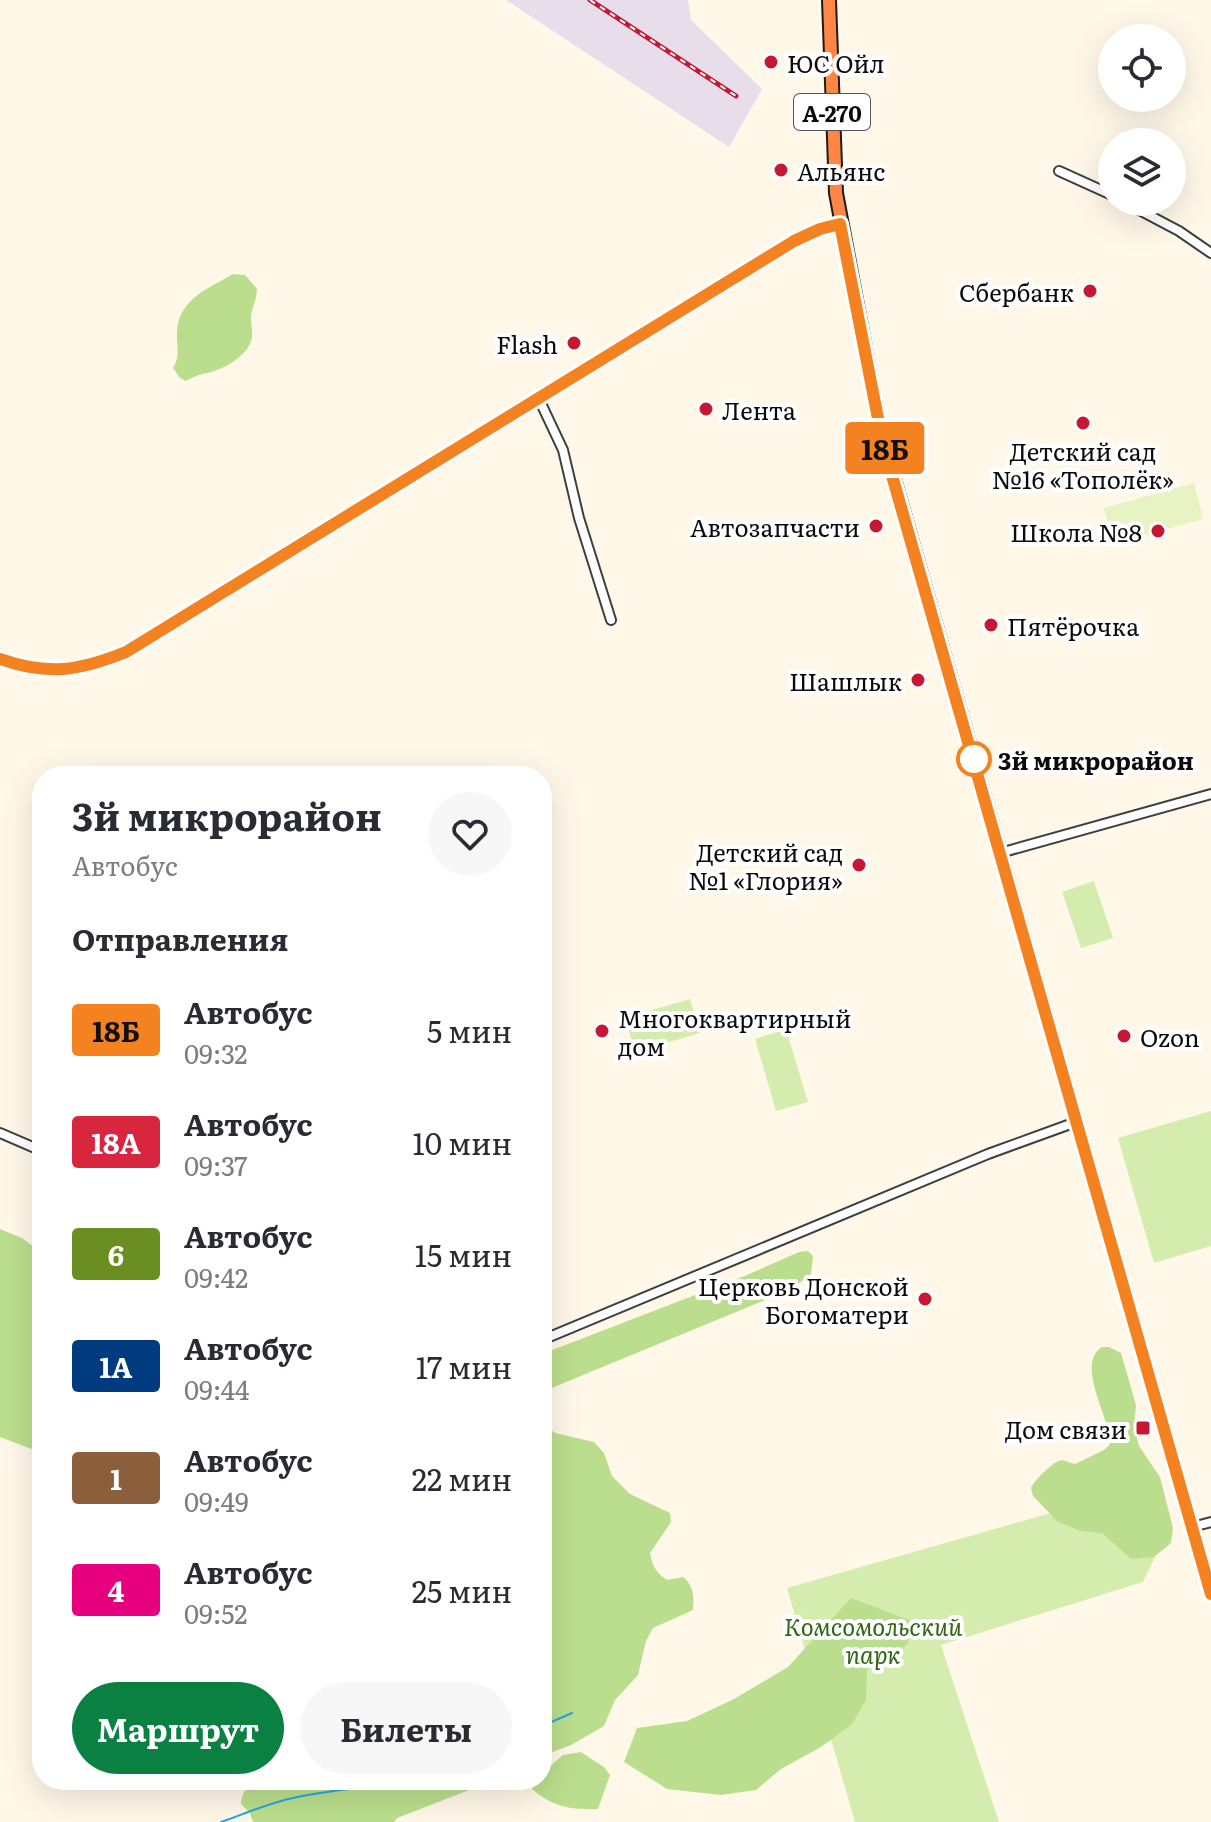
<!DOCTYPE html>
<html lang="ru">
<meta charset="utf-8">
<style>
:root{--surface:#fff;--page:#f7f7f7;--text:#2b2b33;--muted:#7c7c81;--accent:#0b8043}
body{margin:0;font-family:Literata,serif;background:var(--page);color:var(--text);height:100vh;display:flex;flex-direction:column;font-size:30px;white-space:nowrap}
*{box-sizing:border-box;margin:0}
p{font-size:26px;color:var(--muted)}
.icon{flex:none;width:44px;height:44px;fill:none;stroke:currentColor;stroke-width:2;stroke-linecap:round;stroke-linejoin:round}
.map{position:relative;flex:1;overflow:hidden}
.drawer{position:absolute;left:32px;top:766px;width:520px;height:1024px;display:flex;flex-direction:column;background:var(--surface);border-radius:32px;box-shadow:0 8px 32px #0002}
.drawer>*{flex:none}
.badge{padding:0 16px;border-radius:6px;font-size:28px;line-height:52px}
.fabs{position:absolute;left:1098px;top:24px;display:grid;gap:16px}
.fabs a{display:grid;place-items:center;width:88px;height:88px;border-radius:50%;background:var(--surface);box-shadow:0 8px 32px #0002;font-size:40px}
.map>.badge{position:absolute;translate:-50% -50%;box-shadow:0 0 0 4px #fff}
h2{padding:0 40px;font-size:30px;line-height:72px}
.round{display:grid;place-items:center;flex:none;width:84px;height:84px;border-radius:42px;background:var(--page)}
.headline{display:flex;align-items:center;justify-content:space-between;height:136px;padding:0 40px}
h1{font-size:38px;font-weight:700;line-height:60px}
.button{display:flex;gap:16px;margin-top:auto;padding:16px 40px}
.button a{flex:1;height:92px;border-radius:48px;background:var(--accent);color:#fff;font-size:32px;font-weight:700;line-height:92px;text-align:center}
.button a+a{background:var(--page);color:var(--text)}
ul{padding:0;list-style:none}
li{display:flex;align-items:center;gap:24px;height:112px;padding:0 40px}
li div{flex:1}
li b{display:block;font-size:30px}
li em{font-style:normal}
li .badge{min-width:88px;font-weight:700;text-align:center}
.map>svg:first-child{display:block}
.industrial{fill:#e8ddeb}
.green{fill:#d5ecaf}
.forest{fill:#bade8d}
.pitch{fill:#e7f3c2}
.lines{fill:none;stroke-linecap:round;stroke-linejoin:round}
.stream{stroke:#28a6d9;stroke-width:2}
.minor-casing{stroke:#3e3e3e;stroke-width:12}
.major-casing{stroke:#1c1c1c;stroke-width:14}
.highway-casing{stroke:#1c1c1c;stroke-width:16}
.minor{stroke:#fff;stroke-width:8}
.major{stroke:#ffc458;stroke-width:10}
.highway{stroke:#ff8746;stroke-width:12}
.rail-casing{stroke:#c61833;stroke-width:5}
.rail{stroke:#fff;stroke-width:2;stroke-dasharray:6;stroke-linecap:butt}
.line-casing{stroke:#fff;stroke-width:18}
.line{stroke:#f58220;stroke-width:12}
.poi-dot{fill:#c61833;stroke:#fff;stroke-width:3}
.stop-dot{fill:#fff;stroke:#f58220;stroke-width:4}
.labels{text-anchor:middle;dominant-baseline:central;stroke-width:8;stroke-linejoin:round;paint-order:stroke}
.shield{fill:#fff;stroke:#545454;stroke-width:2}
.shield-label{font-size:22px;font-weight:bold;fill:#0b0b0b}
.poi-label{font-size:24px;fill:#0b0b0b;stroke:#fff;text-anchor:end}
.stop-label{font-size:24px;font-weight:bold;fill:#0b0b0b;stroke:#fff;text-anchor:start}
.park-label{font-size:24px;font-style:italic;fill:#306716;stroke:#fff}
</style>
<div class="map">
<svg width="1211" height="1822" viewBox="0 0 1211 1822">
<rect width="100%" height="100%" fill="#fff8e8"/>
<path class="industrial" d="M506 0H688L691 20 762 89 729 147Z"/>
<path class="green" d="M1094 881 1113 938 1081 948 1062 892Z
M690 999 700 1033 635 1052 625 1018Z
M786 1029 808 1102 776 1111 755 1039Z
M1211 1111V1246L1154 1263 1118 1138Z
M1149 1485 1167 1531 1143 1582 941 1645 999 1822H855L787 1588Z"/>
<path class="forest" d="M233 274 245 275 257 289C257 301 250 311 251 319 251 326 253 332 252 338 249 352 233 363 222 368 209 374 198 373 186 381L180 378 173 368C181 355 176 346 177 331 179 298 210 288 233 274Z
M0 1229 22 1238 42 1253V1453L0 1437Z
M808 1251 813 1256 811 1274 792 1289 542 1392V1354L747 1275 799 1252Z
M1102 1347H1109L1121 1353 1136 1405 1134 1425 1139 1446 1160 1477 1173 1528 1171 1543 1154 1557 1131 1559 1102 1533 1081 1531 1058 1522 1033 1496 1031 1488C1034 1481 1053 1461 1062 1460 1063 1460 1074 1464 1075 1464L1104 1450 1110 1444C1112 1421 1074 1364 1102 1347Z
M542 1423 555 1433 594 1442 604 1453 612 1476 630 1494 670 1513 671 1522 650 1553C652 1565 656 1573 667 1580L683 1577C694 1586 694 1596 693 1610L653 1628 646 1641 638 1675 615 1700 604 1726 571 1745 542 1756Z
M851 1598 914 1622 907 1645 867 1668 866 1700 852 1724 821 1747 781 1769 756 1790 721 1795 667 1789 624 1762 637 1728 687 1721 734 1699 788 1667Z
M581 1752 604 1767 610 1775 598 1809C571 1810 553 1807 532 1789L536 1780H542V1773L563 1755Z
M256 1780H495L397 1818 394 1822H253L250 1813 241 1804C241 1792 248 1787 256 1780Z"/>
<path class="pitch" d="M1194 483 1203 519 1113 544 1104 508Z"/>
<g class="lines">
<path class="stream" d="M542 1726 572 1713
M221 1822C244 1814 269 1803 293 1798 329 1790 364 1789 400 1780"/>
<defs>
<path id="minor" d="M1059 171 1112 195
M1124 202 1179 231 1211 253
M538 397 563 450 579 518 611 620
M1000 853 1211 794
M0 1133 42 1151
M542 1340 988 1154 1076 1122
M1192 1527 1211 1522"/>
<path id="major" d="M0 659C48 676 79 671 126 652L794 241 820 229 840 224"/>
<path id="highway" d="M829 0 836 193 881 433 1211 1594"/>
</defs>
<use href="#minor" class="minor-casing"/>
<use href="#major" class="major-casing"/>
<use href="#highway" class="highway-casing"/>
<use href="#minor" class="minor"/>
<use href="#major" class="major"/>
<use href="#highway" class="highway"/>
<defs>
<path id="rail" d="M590 0 736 96"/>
</defs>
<use href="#rail" class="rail-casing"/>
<use href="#rail" class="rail"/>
</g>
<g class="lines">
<defs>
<path id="line" d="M0 659C48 676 79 671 126 652L794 241 820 229 840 224 883 444 1211 1594"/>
</defs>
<use href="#line" class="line-casing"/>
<use href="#line" class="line"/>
</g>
<g class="poi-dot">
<circle cx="771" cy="62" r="8"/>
<circle cx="781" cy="170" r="8"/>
<circle cx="1090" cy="291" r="8"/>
<circle cx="574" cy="343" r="8"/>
<circle cx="706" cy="409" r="8"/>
<circle cx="1083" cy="423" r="8"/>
<circle cx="876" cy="526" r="8"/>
<circle cx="1158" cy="531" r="8"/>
<circle cx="991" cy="625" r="8"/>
<circle cx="918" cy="680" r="8"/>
<circle cx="859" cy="865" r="8"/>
<circle cx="602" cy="1031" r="8"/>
<circle cx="1124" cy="1036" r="8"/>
<circle cx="925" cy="1299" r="8"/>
<rect x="1135" y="1420" width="16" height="16" rx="4"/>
</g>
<circle class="stop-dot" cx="974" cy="759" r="16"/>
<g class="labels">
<rect class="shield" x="794" y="94" width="76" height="36" rx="6"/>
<g class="shield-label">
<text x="832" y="112">А-270</text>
</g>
<g class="poi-label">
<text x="787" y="62" text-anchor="start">ЮC Ойл</text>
<text x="797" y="170" text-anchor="start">Альянс</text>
<text x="1074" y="291">Сбербанк</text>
<text x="558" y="343">Flash</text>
<text x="722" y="409" text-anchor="start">Лента</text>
<text x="1083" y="450" text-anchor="middle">Детский сад<tspan x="1083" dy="28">№16 «Тополёк»</tspan></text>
<text x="860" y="526">Автозапчасти</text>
<text x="1142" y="531">Школа №8</text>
<text x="1007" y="625" text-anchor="start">Пятёрочка</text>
<text x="902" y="680">Шашлык</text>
<text x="843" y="851">Детский сад<tspan x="843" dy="28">№1 «Глория»</tspan></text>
<text x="618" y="1017" text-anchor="start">Многоквартирный<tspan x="618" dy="28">дом</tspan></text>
<text x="1140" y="1036" text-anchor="start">Ozon</text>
<text x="909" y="1285">Церковь Донской<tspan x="909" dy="28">Богоматери</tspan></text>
<text x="1127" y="1428">Дом связи</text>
</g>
<g class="stop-label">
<text x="998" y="759">3й микрорайон</text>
</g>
<g class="park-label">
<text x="873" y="1625">Комсомольский<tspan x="873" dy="28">парк</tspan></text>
</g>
</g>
</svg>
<div class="fabs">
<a><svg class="icon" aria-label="locate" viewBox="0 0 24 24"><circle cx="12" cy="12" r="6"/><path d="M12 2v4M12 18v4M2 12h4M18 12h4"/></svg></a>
<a><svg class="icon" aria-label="layers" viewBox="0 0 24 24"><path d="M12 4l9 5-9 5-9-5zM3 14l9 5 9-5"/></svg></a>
</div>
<b class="badge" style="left:885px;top:448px;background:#f58220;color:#111">18Б</b>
<section class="drawer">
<div class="headline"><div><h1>3й микрорайон</h1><p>Автобус</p></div><a class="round"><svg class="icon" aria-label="heart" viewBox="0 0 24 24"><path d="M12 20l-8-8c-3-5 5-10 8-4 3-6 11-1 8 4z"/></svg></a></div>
<h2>Отправления</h2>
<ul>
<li><span class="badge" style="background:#f58220;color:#111">18Б</span><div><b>Автобус</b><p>09:32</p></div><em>5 мин</em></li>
<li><span class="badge" style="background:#d7263d;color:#fff">18А</span><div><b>Автобус</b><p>09:37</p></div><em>10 мин</em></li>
<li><span class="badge" style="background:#6b8e23;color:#fff">6</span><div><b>Автобус</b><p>09:42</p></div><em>15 мин</em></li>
<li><span class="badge" style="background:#003b80;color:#fff">1А</span><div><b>Автобус</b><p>09:44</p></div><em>17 мин</em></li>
<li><span class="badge" style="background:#8b5e3c;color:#fff">1</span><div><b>Автобус</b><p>09:49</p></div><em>22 мин</em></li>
<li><span class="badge" style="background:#e6007e;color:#fff">4</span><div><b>Автобус</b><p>09:52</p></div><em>25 мин</em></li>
</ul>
<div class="button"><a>Маршрут</a><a>Билеты</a></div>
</section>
</div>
